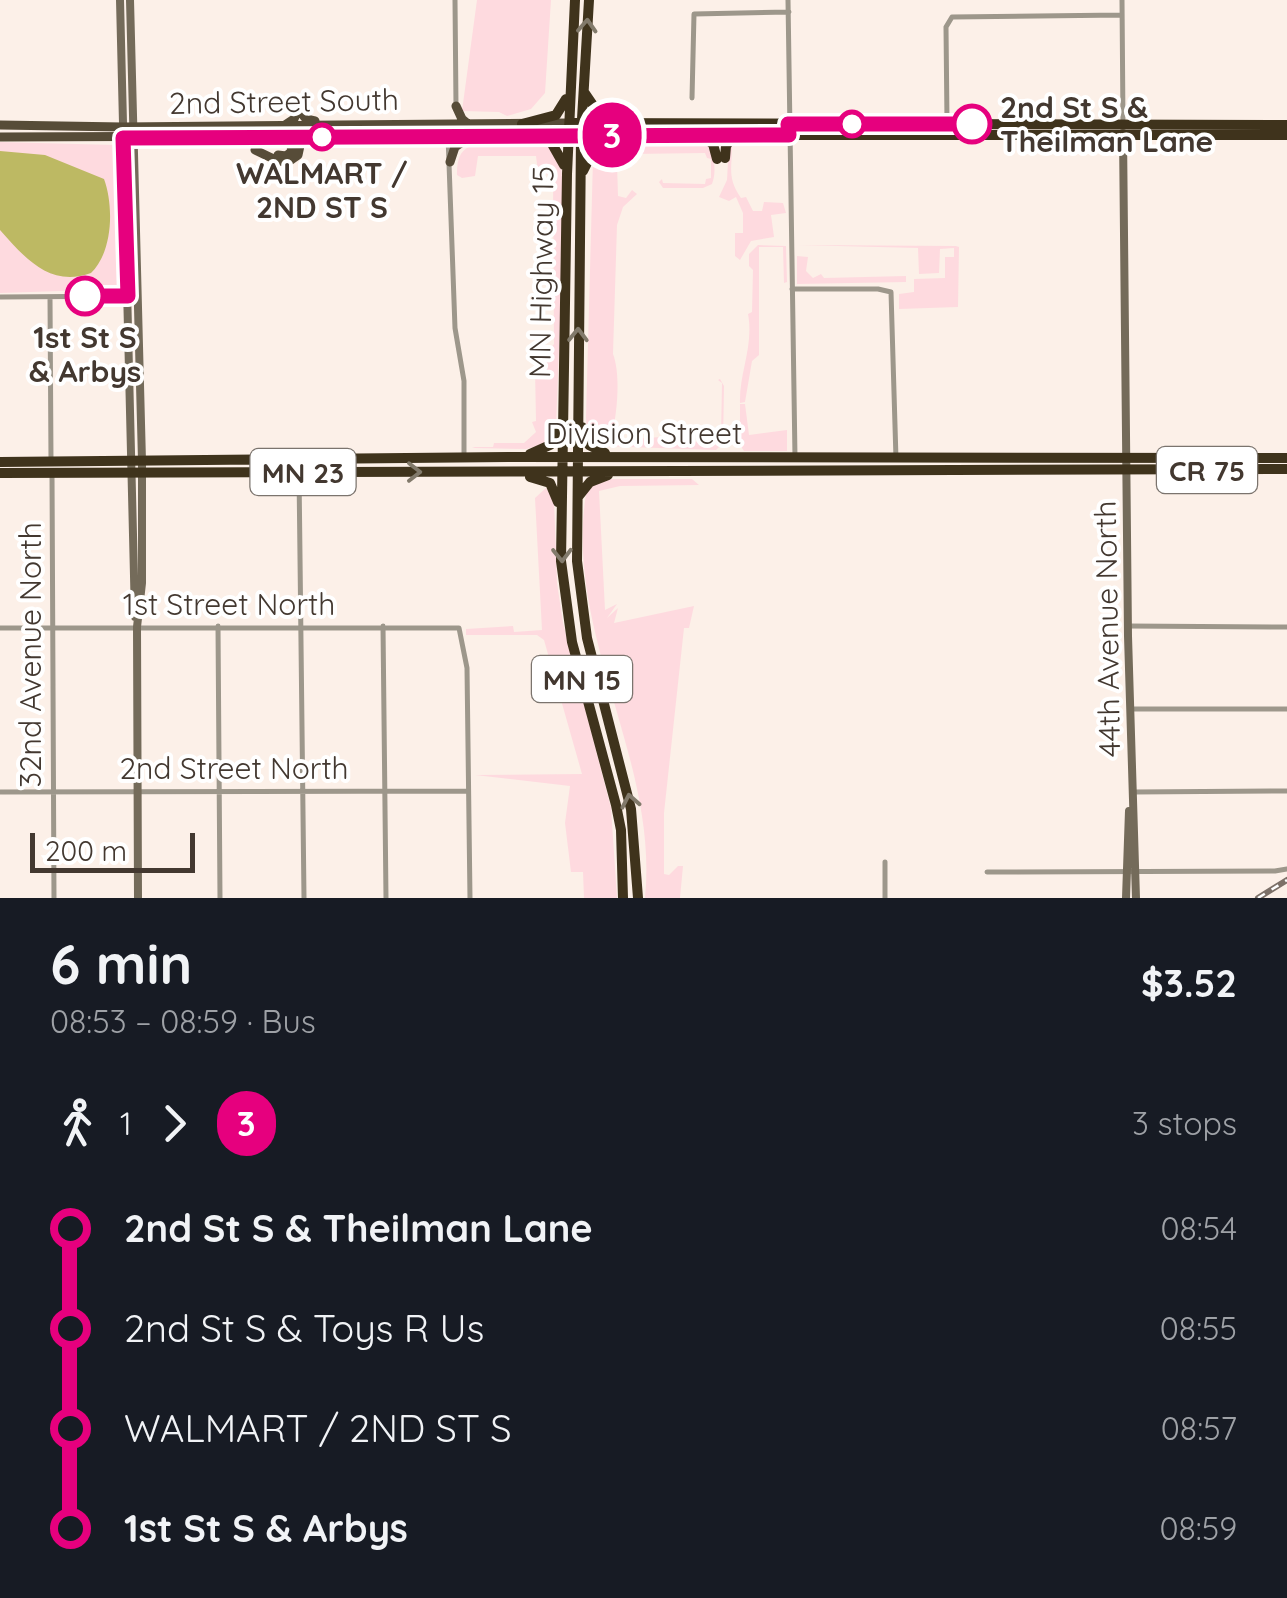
<!DOCTYPE html>
<meta charset="utf-8">
<style>
:root{--surface:#171b24;--page:#20242c;--text:#f1f3f6;--muted:#9ea1a6}
body{margin:0;font-family:Quicksand,sans-serif;background:var(--page);color:var(--text);height:100vh;display:flex;flex-direction:column;font-size:38px;white-space:nowrap}
*{box-sizing:border-box;margin:0}
p{font-size:32px;color:var(--muted)}
.icon{flex:none;width:55px;height:55px;fill:none;stroke:currentColor;stroke-width:2;stroke-linecap:round;stroke-linejoin:round}
.map{position:relative;height:898px;overflow:hidden}
.sheet{display:flex;flex-direction:column;background:var(--surface);flex:1}
.sheet>*{flex:none}
.badge{padding:0 20px;border-radius:32px;font-size:35px;line-height:65px}
.scale{position:absolute;left:30px;bottom:25px;width:165px;box-sizing:border-box;padding-left:10px;border:5px solid #433830;border-top:0;font-size:28px;line-height:35px;white-space:nowrap;color:#433830;-webkit-text-stroke:8px #fff;paint-order:stroke}
.map>.badge{position:absolute;translate:-50% -50%;box-shadow:0 0 0 5px #fff}
.legs{display:flex;align-items:center;gap:15px;height:110px;padding:0 50px;font-size:32px}
.legs p{margin-inline-start:auto}
.head{display:flex;align-items:center;justify-content:space-between;height:170px;padding:0 50px}
h1{font-size:55px;font-weight:700;line-height:75px}
ul{padding:0 50px;list-style:none}
li{display:flex;align-items:center;gap:35px;height:100px;font-size:38px}
li i{display:grid;place-items:center;width:15px;height:100%;margin:0 12px;background:currentColor}
li i::after{content:'';width:25px;height:25px;margin:-12px;border:8px solid;border-radius:50%;background:var(--surface)}
li p{margin-inline-start:auto}
li:first-child i{background:linear-gradient(#0000 50%,currentColor 0)}
li:last-child i{background:linear-gradient(currentColor 50%,#0000 0)}
.map>svg:first-child{display:block}
.green{fill:#fedadf}
.water{fill:#bdb963}
.lines{fill:none;stroke-linecap:round;stroke-linejoin:round}
.street{stroke:#9d978b;stroke-width:5}
.secondary{stroke:#746b5a;stroke-width:8}
.primary{stroke:#574c38;stroke-width:9}
.highway{stroke:#3f331c;stroke-width:10}
.rail-casing{stroke:#7c7068;stroke-width:6}
.rail{stroke:#fff;stroke-width:2.5;stroke-dasharray:8;stroke-linecap:butt}
.oneway{stroke:#827a6b}
.line-1-casing{stroke:#fff;stroke-width:22}
.line-1{stroke:#e6007e;stroke-width:15}
.stop-1-dot{fill:#fff;stroke:#e6007e;stroke-width:5}
.labels{text-anchor:middle;dominant-baseline:central;stroke-width:8;stroke-linejoin:round;paint-order:stroke}
.shield{fill:#fff;stroke:#7b746e;stroke-width:2.5}
.shield-label{font-size:28px;font-weight:bold;fill:#433830}
.street-label{font-size:30px;fill:#433830;stroke:#fff}
.stop-label{font-size:30px;font-weight:bold;fill:#433830;stroke:#fff}
</style>
<div class="map">
<svg width="1287" height="898" viewBox="0 0 1287 898">
<rect width="100%" height="100%" fill="#fcf0e8"/>
<path class="green" d="M477 0H551L545 93 531 109 507 116 499 112 462 111Z
M0 142 115 145 119 160 121 289 0 293Z
M509 143 546 145 561 161 564 218 556 426 548 443 526 449 475 448 472 447H493L494 443H524L536 432 532 422 536 421 535 369H546V354L554 344 553 176 538 172 536 156H478L475 176 462 178 457 175C456 139 479 144 509 143Z
M708 143C714 155 717 171 712 184L703 188H663L659 182 662 179 663 183 705 184 706 179 711 178V159L707 158 705 153 631 154 630 163H617L618 196 626 198 632 190 637 194 623 207 617 225 613 354C621 375 617 413 612 435L618 440 661 437 662 441 715 442 721 437 722 383 718 380 720 379 724 386 723 443 716 450 601 446 587 433 586 418 593 159C616 134 673 143 708 143Z
M729 143H745L744 146H732C732 168 727 178 741 198L746 197 753 211H762L764 202 783 203 786 213 771 215 774 237 751 241 740 260 735 256V233H743V213L736 197 729 201 719 197 727 180Z
M758 245 786 246 787 282 784 283 783 247H759V355L752 361 745 402 740 403C739 373 754 346 748 314L752 312 753 270 749 266V254Z
M798 245 956 246 959 247 958 307 899 309V294L914 292V279L945 278V257H954V248L940 249 939 273 919 274 918 248Z
M797 256 808 257 806 271 813 278 821 274 824 278 906 276V282L797 284Z
M740 404H745L749 435 787 430V451H744L740 445Z
M611 479H692L699 485 620 486 599 491 605 610 617 604 607 618 618 608 614 623 694 606 689 628H684L664 813V874L669 875 678 866H683L680 898H645C659 760 564 634 586 494L595 484Z
M546 488 554 500 557 583 563 623 611 808 617 898H584L583 872H571L565 823 570 786 475 775 582 774 544 640 537 635H466V629L513 626 514 632 542 630 535 498Z"/>
<path class="water" d="M0 151 45 155 104 179C114 206 113 252 91 273 50 288 25 258 0 230Z"/>
<g class="lines">
<path class="street" d="M455 0 456 106
M788 0 795 457
M1122 0 1123 122
M692 98 694 14 789 12
M947 122 946 27 952 17 1122 15
M792 289H878L891 292 896 459
M0 297 138 296
M50 297 51 461
M464 455V381L455 328 448 136 451 130 489 127
M299 472 304 898
M52 473 54 898
M218 626 220 898
M383 626 386 898
M1128 626 1287 627
M0 628H459L467 668 470 898
M1130 709H1287
M0 792 467 791
M1134 792 1287 791
M885 862V898
M987 872 1275 871 1287 869"/>
<path class="secondary" d="M120 0 135 617
M130 0 142 461V583L137 627 138 898
M1123 133 1128 636 1136 898
M1126 898 1129 811"/>
<path class="primary" d="M456 106 462 119 468 124
M0 125 123 127 569 123
M285 125 294 119 298 109 306 119 315 121
M0 137 568 135
M255 150 278 161 288 162 298 155 301 141 305 138
M278 155 286 156 291 152 292 144 285 137
M450 162 455 147 468 138"/>
<path class="highway" d="M575 0 567 174 561 561 572 642 616 805 621 830 623 898
M589 0 581 136 577 561 587 638 631 809 638 898
M584 92 597 111 615 119
M575 123 1287 125
M522 124 556 115 566 99
M547 135 564 165
M574 135H1287
M703 136 713 144 717 159
M725 158 726 146 733 135
M583 171 595 147 612 135
M582 427 589 445 605 453
M530 454 550 445 559 427
M0 462 508 457 1287 458
M0 473 1287 469
M530 477 550 483 558 502
M578 497 590 482 608 475"/>
<defs>
<path id="rail" d="M1258 898 1287 880"/>
</defs>
<use href="#rail" class="rail-casing"/>
<use href="#rail" class="rail"/>
</g>
<defs><path id="oneway-chevron" d="M-2-3.5L2.5 0L-2 3.5" fill="none" stroke-width="1.6" stroke-linecap="round" stroke-linejoin="round" transform="scale(2.5)"/></defs>
<g class="oneway">
<use href="#oneway-chevron" transform="translate(587 26) rotate(-87)"/>
<use href="#oneway-chevron" transform="translate(578 335) rotate(-89)"/>
<use href="#oneway-chevron" transform="translate(414 472)"/>
<use href="#oneway-chevron" transform="translate(562 555) rotate(89)"/>
<use href="#oneway-chevron" transform="translate(630 801) rotate(-101)"/>
</g>
<g class="lines">
<defs>
<path id="line-1" d="M85 296H128L123 138 789 135 788 124H972"/>
</defs>
<use href="#line-1" class="line-1-casing"/>
<use href="#line-1" class="line-1"/>
</g>
<g class="stop-1-dot">
<circle cx="852" cy="124" r="12"/>
<circle cx="972" cy="124" r="18"/>
<circle cx="322" cy="137" r="12"/>
<circle cx="85" cy="296" r="18"/>
</g>
<g class="labels">
<g class="shield">
<rect x="1157" y="447" width="100" height="46" rx="8"/>
<rect x="250.5" y="449" width="105" height="46" rx="8"/>
<rect x="532" y="656" width="100" height="46" rx="8"/>
</g>
<g class="shield-label">
<text x="1207" y="470">CR 75</text>
<text x="303" y="472">MN 23</text>
<text x="582" y="679">MN 15</text>
</g>
<g class="street-label">
<text transform="translate(284 101) rotate(-1)">2nd Street South</text>
<text transform="translate(541 272) rotate(-89)">MN Highway 15</text>
<text x="644" y="433">Division Street</text>
<text x="229" y="604">1st Street North</text>
<text transform="translate(1107 629) rotate(-91)">44th Avenue North</text>
<text transform="translate(30 655) rotate(-90)">32nd Avenue North</text>
<text x="234" y="768">2nd Street North</text>
</g>
<g class="stop-label">
<text x="1000" y="107" text-anchor="start">2nd St S &amp;<tspan x="1000" dy="34">Theilman Lane</tspan></text>
<text x="322" y="173">WALMART /<tspan x="322" dy="34">2ND ST S</tspan></text>
<text x="85" y="337">1st St S<tspan x="85" dy="34">&amp; Arbys</tspan></text>
</g>
</g>
</svg>
<div class="scale">200 m</div>
<b class="badge" style="left:612px;top:135px;background:#e6007e;color:#fff">3</b>
</div>
<section class="sheet">
<div class="head"><div><h1>6 min</h1><p>08:53 – 08:59 · Bus</p></div><b>$3.52</b></div>
<div class="legs"><svg class="icon" aria-label="walk" viewBox="0 0 24 24"><circle cx="13" cy="4" r="2"/><path d="M13 8l-2 6 4 7M11 14l-3 7M7 12l3-4h3l4 4"/></svg>1<svg class="icon" aria-label="forward" viewBox="0 0 24 24"><path d="M9 5l7 7-7 7"/></svg><b class="badge" style="background:#e6007e;color:#fff">3</b><p>3 stops</p></div>
<ul>
<li><i style="color:#e6007e"></i><b>2nd St S &amp; Theilman Lane</b><p>08:54</p></li>
<li><i style="color:#e6007e"></i><span>2nd St S &amp; Toys R Us</span><p>08:55</p></li>
<li><i style="color:#e6007e"></i><span>WALMART / 2ND ST S</span><p>08:57</p></li>
<li><i style="color:#e6007e"></i><b>1st St S &amp; Arbys</b><p>08:59</p></li>
</ul>
</section>
